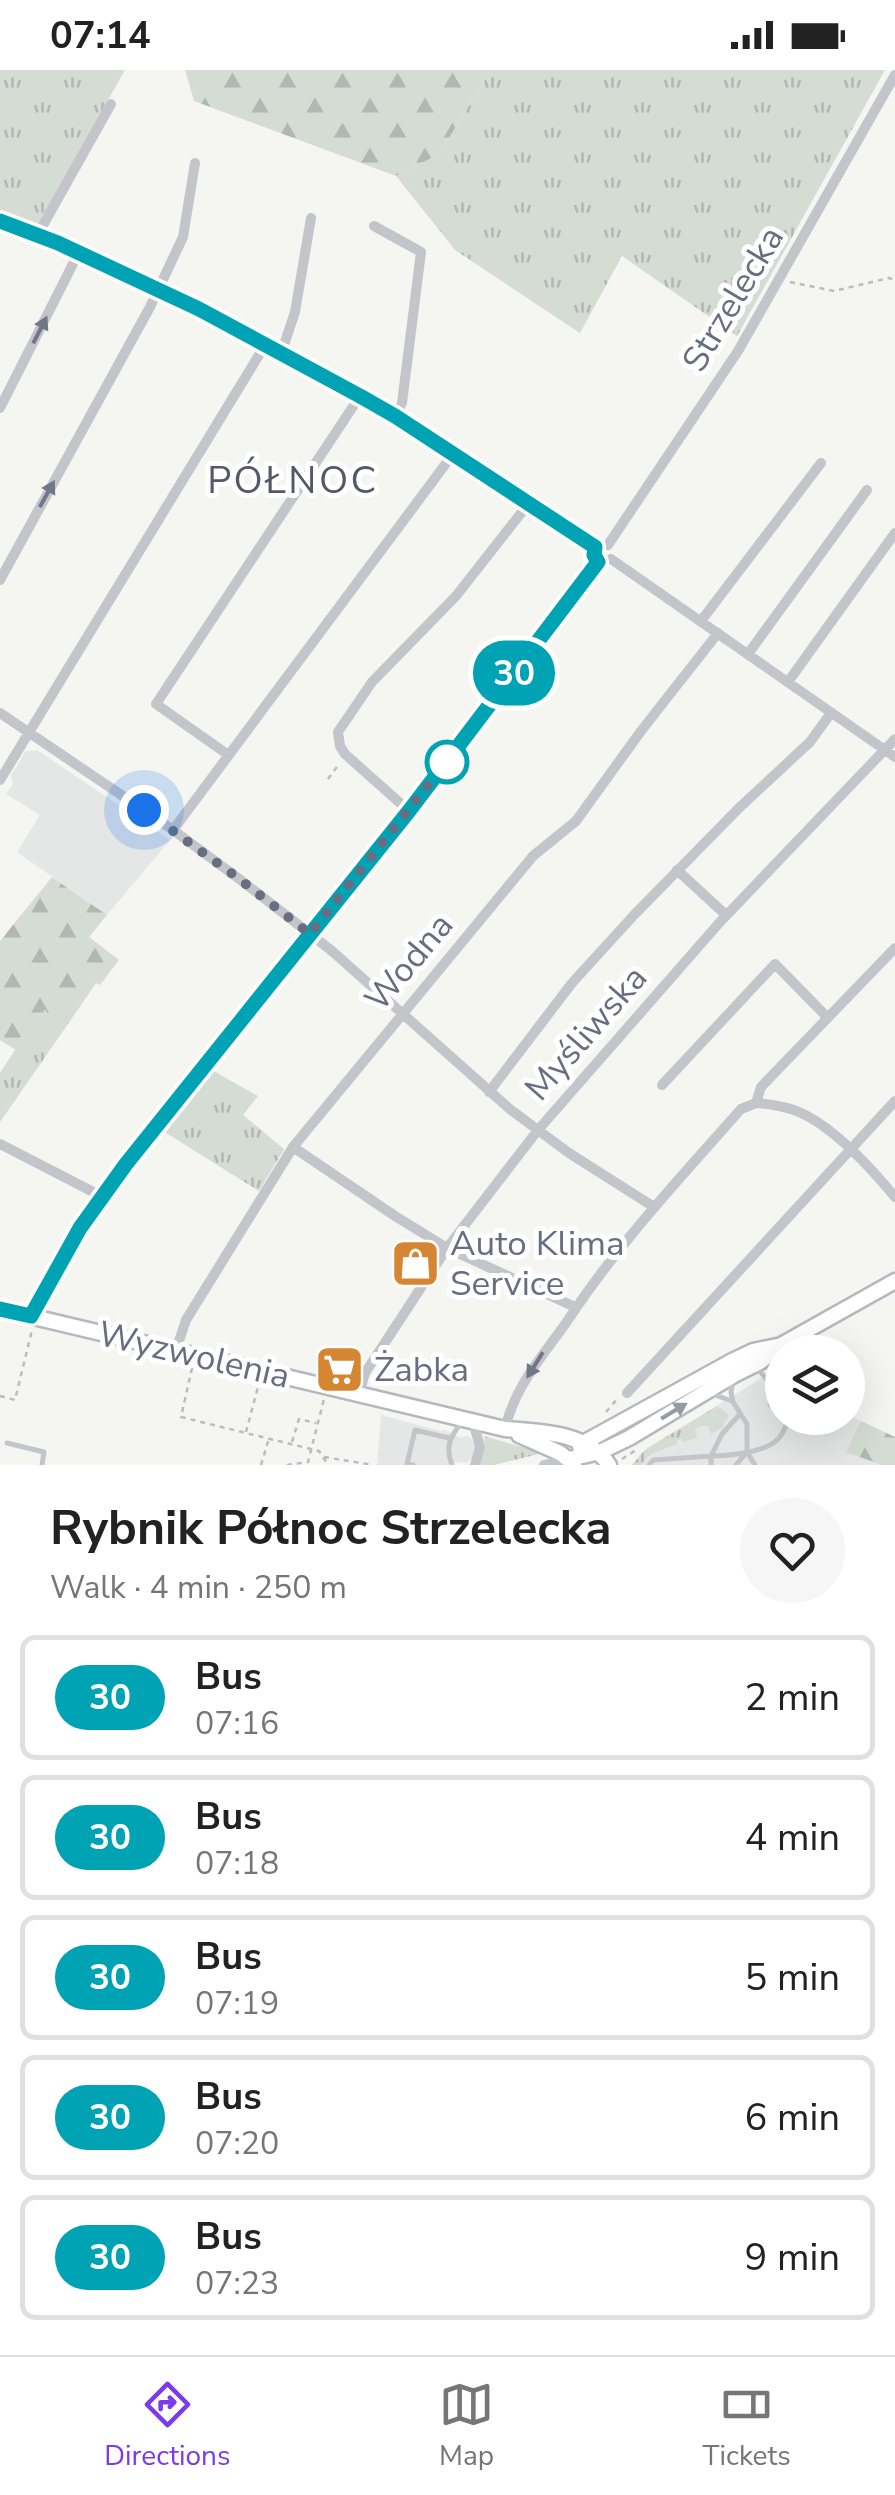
<!DOCTYPE html>
<meta charset="utf-8">
<style>
:root{--surface:#fff;--page:#f6f6f6;--text:#222;--muted:#767676;--line:#e0e0e0;--accent:#7c3aed}
body{margin:0;font-family:"Nunito Sans",sans-serif;background:var(--page);color:var(--text);height:100vh;display:flex;flex-direction:column;font-size:38px;white-space:nowrap}
*{box-sizing:border-box;margin:0}
p{font-size:32px;color:var(--muted)}
.icon{flex:none;width:55px;height:55px;fill:none;stroke:currentColor;stroke-width:2;stroke-linecap:round;stroke-linejoin:round}
.map{position:relative;height:1395px;overflow:hidden}
.sheet{display:flex;flex-direction:column;background:var(--surface);flex:1}
.sheet>*{flex:none}
.badge{padding:0 20px;border-radius:32px;font-size:35px;line-height:65px}
.controls{position:absolute;left:765px;top:1265px;display:grid;gap:20px}
.controls a{display:grid;place-items:center;width:100px;height:100px;border-radius:50%;background:var(--surface);box-shadow:0 10px 40px #0002;font-size:50px}
.you{position:absolute;width:50px;height:50px;margin:-25px;border:8px solid #fff;border-radius:50%;background:#1a73e8;box-shadow:0 0 0 15px #1a73e833}
.map>.badge{position:absolute;translate:-50% -50%;box-shadow:0 0 0 5px #fff}
.round{display:grid;place-items:center;flex:none;width:105px;height:105px;border-radius:52px;background:var(--page)}
.overview{display:flex;align-items:center;justify-content:space-between;height:170px;padding:0 50px}
h1{font-size:48px;font-weight:700;line-height:75px}
ul{padding:0;list-style:none}
li{display:flex;align-items:center;gap:30px;height:125px;margin:0 20px 15px;padding:0 30px;border:5px solid var(--line);border-radius:15px}
li div{flex:1}
li b{display:block;font-size:38px}
li em{font-style:normal}
li .badge{min-width:110px;font-weight:700;text-align:center}
.status{display:flex;justify-content:space-between;align-items:center;height:70px;padding:0 50px;background:var(--surface);direction:ltr}
.status svg{height:28px;fill:currentColor}
.tabs{display:flex;justify-content:space-around;align-items:center;height:140px;border-top:2px solid var(--line);background:var(--surface);font-size:28px;color:var(--muted)}
.tabs a{display:grid;justify-items:center;gap:5px}
.tabs .selected{color:var(--accent)}
.map>svg:first-child{display:block}
.built{fill:#e5e6e6}
.grass{fill:url(#grass-tufts)}
.forest{fill:url(#forest-firs)}
.lines{fill:none;stroke-linecap:round;stroke-linejoin:round}
.secondary-casing{stroke:#b6b8be;stroke-width:19}
.path{stroke:#bbbcbf;stroke-width:2.5;stroke-dasharray:5 5;stroke-linecap:butt}
.lane{stroke:#c4c5ca;stroke-width:5}
.street{stroke:#c4c5ca;stroke-width:10}
.secondary{stroke:#fff;stroke-width:14}
.oneway{fill:#707788}
.oneway2{fill:#959aa7}
.line-casing{stroke:#fff;stroke-width:22}
.line{stroke:#00a3b4;stroke-width:15}
.walk{stroke:#676e81;stroke-width:10;stroke-dasharray:0 18}
.stop-dot{fill:#fff;stroke:#00a3b4;stroke-width:5}
.labels{text-anchor:middle;dominant-baseline:central;stroke-width:10;stroke-linejoin:round;paint-order:stroke}
.street-label{font-size:35px;fill:#676e81;stroke:#fff}
.poi-label{font-size:35px;fill:#676e81;stroke:#fff;text-anchor:start}
.neighbourhood-label{font-size:38px;letter-spacing:2.5px;fill:#545967;stroke:#fff}
</style>
<div class="status"><b>07:14</b><svg viewBox="0 0 49 12"><path d="M0 12V9h3v3zM5 12V6h3v6zM10 12V3h3v9zM15 12V0h3v12zM26 1h20v11H26zM47 4h2v5h-2z"/></svg></div>
<div class="map">
<svg width="895" height="1395" viewBox="0 0 895 1395">
<defs>
<pattern id="grass-tufts" width="24" height="20" patternUnits="userSpaceOnUse" patternTransform="scale(2.5)"><rect width="24" height="20" fill="#d5dcd4"/><path d="M3 7l-1-3M5 7V3M7 7l1-3M15 17l-1-3M17 17v-4M19 17l1-3" fill="none" stroke="#b1b7b1"/></pattern>
<pattern id="forest-firs" width="22" height="20" patternUnits="userSpaceOnUse" patternTransform="scale(2.5)"><rect width="22" height="20" fill="#d5dcd4"/><path d="M5 1l3.5 6h-7zM16 11l3.5 6h-7z" fill="#b1b7b1"/></pattern>
</defs>
<rect width="100%" height="100%" fill="#f5f5f2"/>
<path class="built" d="M37 680 170 770 107 845 17 782 40 745 6 724 13 714 11 705 26 681Z
M767 1305 782 1312V1348H848V1344L861 1351 847 1382 882 1395H632L642 1382 652 1375Z
M381 1345 441 1361 445 1360 460 1368 467 1366 471 1368 475 1376 473 1386 467 1393 457 1392 452 1395H377Z"/>
<path class="grass" d="M0 0H125L37 156 0 145Z
M491 0H885L737 266 622 186 580 263 455 180 396 106 439 84Z
M43 938 68 954 0 1052V1003Z
M210 999 258 1026 243 1045 284 1079 259 1121 163 1061Z
M717 1336 728 1344V1349L723 1354 724 1357 711 1364 708 1356H701L695 1359 697 1368 683 1372 682 1369 677 1370V1374L649 1385 641 1395H632L645 1380Z
M484 1366 543 1383 494 1395H480L485 1377Z"/>
<path class="forest" d="M185 0H491L439 84 396 106 194 31Z
M52 807 107 845 89 867 119 890 100 915 96 913 68 954 43 939 16 980 0 970V871Z
M861 1351 895 1367V1395H882L846 1382Z"/>
<g class="lines">
<defs>
<path id="secondary" d="M0 1239 505 1359C541 1362 588 1362 609 1395
M519 1365 560 1383 574 1394
M580 1377 585 1372 734 1290 753 1281 777 1276
M569 1389 600 1382 629 1368 734 1305 760 1292 781 1275 895 1211"/>
</defs>
<use href="#secondary" class="secondary-casing"/>
<path class="path" d="M790 212 834 221 889 208 895 210
M328 709 339 694
M192 1298 181 1347 319 1381 328 1395
M0 1326 15 1330 32 1260
M606 1342 618 1328
M246 1362 259 1313
M292 1372 299 1349 316 1353
M324 1387 373 1395
M622 1389 636 1380
M261 1395 269 1368
M287 1395 308 1392 324 1329"/>
<path class="lane" d="M758 1299 773 1317 770 1335 782 1343
M733 1310 731 1322 733 1332 747 1354V1382L755 1395
M709 1323 732 1331
M7 1373 44 1382 42 1395
M413 1395 407 1394 415 1360 449 1368
M452 1395C445 1378 450 1367 461 1353
M649 1395 653 1390 711 1386 722 1364 740 1344
M711 1395V1386C728 1386 765 1382 777 1370 783 1365 786 1355 789 1348
M736 1395 745 1384"/>
<path class="street" d="M0 151 38 164 158 219 360 326 395 346 595 477
M374 156 421 182 402 333 395 346
M38 164 111 34
M281 284 295 242 311 148
M0 338 79 182
M608 475 738 281 895 5
M611 489 895 687
M0 510 150 237 183 167 195 93
M701 551 821 393
M748 584 867 420
M788 612 895 463
M0 643 173 760 238 808 332 881 511 1040 569 1083 654 1137
M227 684 156 634 360 326
M0 710 265 275
M409 741 345 684 340 676 338 662 372 612 456 526 529 433
M173 760 453 384
M677 800 726 845
M662 1015 775 894 827 947
M489 1022 572 913 634 845 739 738 810 672 831 643
M756 1033C769 1034 782 1036 794 1040 830 1053 871 1098 895 1127
M0 1074 101 1126
M293 1077 395 1146 447 1178 575 1237
M31 1246 80 1158 125 1093 409 741 598 492
M176 1280 186 1250 293 1077 533 786 576 751 641 661 718 563
M359 1323 365 1303 447 1178 538 1060 720 852 895 669
M627 1323 895 1031
M473 1351 480 1377 475 1395
M505 1359C515 1314 546 1283 570 1247 620 1172 682 1106 741 1039L756 1033 761 1017 895 878
M544 1395 569 1389"/>
<use href="#secondary" class="secondary"/>
</g>
<defs><path id="oneway-solid" d="M-6-.8H1V-3.2L6.5 0L1 3.2V.8H-6Z" transform="scale(2.5)"/></defs>
<g class="oneway">
<use href="#oneway-solid" transform="translate(40 260) rotate(-63)"/>
<use href="#oneway-solid" transform="translate(47 424) rotate(-61)"/>
<use href="#oneway-solid" transform="translate(535 1295) rotate(122)"/>
</g>
<use class="oneway2" href="#oneway-solid" transform="translate(674 1341) rotate(-31)"/>
<g class="lines">
<defs>
<path id="line" d="M0 151 58 173 199 239 360 326 395 346 595 477 594 485 598 492 409 741 126 1094 80 1158 31 1246 0 1239"/>
</defs>
<use href="#line" class="line-casing"/>
<use href="#line" class="line"/>
<path class="walk" d="M144 740 238 808 310 864 452 685 447 692"/>
</g>
<defs>
<symbol id="shop-square" viewBox="-11 -11 22 22"><rect x="-9" y="-9" width="18" height="18" rx="4" fill="#d68632" stroke="#fff"/><path d="M-5-2.5h2.3a2.7 3.5 0 0 1 5.4 0H5L5.5 6h-11ZM-1.5-2.5h3a1.5 2.3 0 0 0-3 0Z" fill="#fff"/></symbol>
<symbol id="supermarket-square" viewBox="-11 -11 22 22"><rect x="-9" y="-9" width="18" height="18" rx="4" fill="#d68632" stroke="#fff"/><path d="M-6-5.5h2.5l.6 2H6L4.5 2H-2.5L-4.4-4H-6ZM-1.5 3.2a1.3 1.3 0 1 0 .1 0ZM3 3.2a1.3 1.3 0 1 0 .1 0Z" fill="#fff"/></symbol>
</defs>
<g fill-rule="evenodd">
<use href="#shop-square" x="388" y="1166" width="55" height="55"/>
<use href="#supermarket-square" x="312" y="1272" width="55" height="55"/>
</g>
<circle class="stop-dot" cx="447" cy="692" r="20"/>
<g class="labels">
<g class="street-label">
<text transform="translate(733 229) rotate(-59)">Strzelecka</text>
<text transform="translate(409 892) rotate(-50)">Wodna</text>
<text transform="translate(586 963) rotate(-49)">Myśliwska</text>
<text transform="translate(194 1285) rotate(13)">Wyzwolenia</text>
</g>
<g class="poi-label">
<text x="450" y="1173">Auto Klima<tspan x="450" dy="40">Service</tspan></text>
<text x="374" y="1299">Żabka</text>
</g>
<g class="neighbourhood-label">
<text x="293" y="410">PÓŁNOC</text>
</g>
</g>
</svg>
<div class="controls">
<a><svg class="icon" aria-label="layers" viewBox="0 0 24 24"><path d="M12 4l9 5-9 5-9-5zM3 14l9 5 9-5"/></svg></a>
</div>
<div class="you" style="left:144px;top:740px"></div>
<b class="badge" style="left:514px;top:603px;background:#00a3b4;color:#fff">30</b>
</div>
<section class="sheet">
<div class="overview"><div><h1>Rybnik Północ Strzelecka</h1><p>Walk · 4 min · 250 m</p></div><a class="round"><svg class="icon" aria-label="heart" viewBox="0 0 24 24"><path d="M12 20l-8-8c-3-5 5-10 8-4 3-6 11-1 8 4z"/></svg></a></div>
<ul>
<li><span class="badge" style="background:#00a3b4;color:#fff">30</span><div><b>Bus</b><p>07:16</p></div><em>2 min</em></li>
<li><span class="badge" style="background:#00a3b4;color:#fff">30</span><div><b>Bus</b><p>07:18</p></div><em>4 min</em></li>
<li><span class="badge" style="background:#00a3b4;color:#fff">30</span><div><b>Bus</b><p>07:19</p></div><em>5 min</em></li>
<li><span class="badge" style="background:#00a3b4;color:#fff">30</span><div><b>Bus</b><p>07:20</p></div><em>6 min</em></li>
<li><span class="badge" style="background:#00a3b4;color:#fff">30</span><div><b>Bus</b><p>07:23</p></div><em>9 min</em></li>
</ul>
</section>
<nav class="tabs">
<a class="selected"><svg class="icon" aria-label="directions" viewBox="0 0 24 24"><path d="M12 3l9 9-9 9-9-9zM9 14v-3h6M13 9l2 2-2 2"/></svg>Directions</a>
<a><svg class="icon" aria-label="map" viewBox="0 0 24 24"><path d="M3 6l6-2 6 2 6-2v14l-6 2-6-2-6 2zM9 4v14M15 6v14"/></svg>Map</a>
<a><svg class="icon" aria-label="tickets" viewBox="0 0 24 24"><path d="M3 7h18v10H3zM15 7v10"/></svg>Tickets</a>
</nav>
